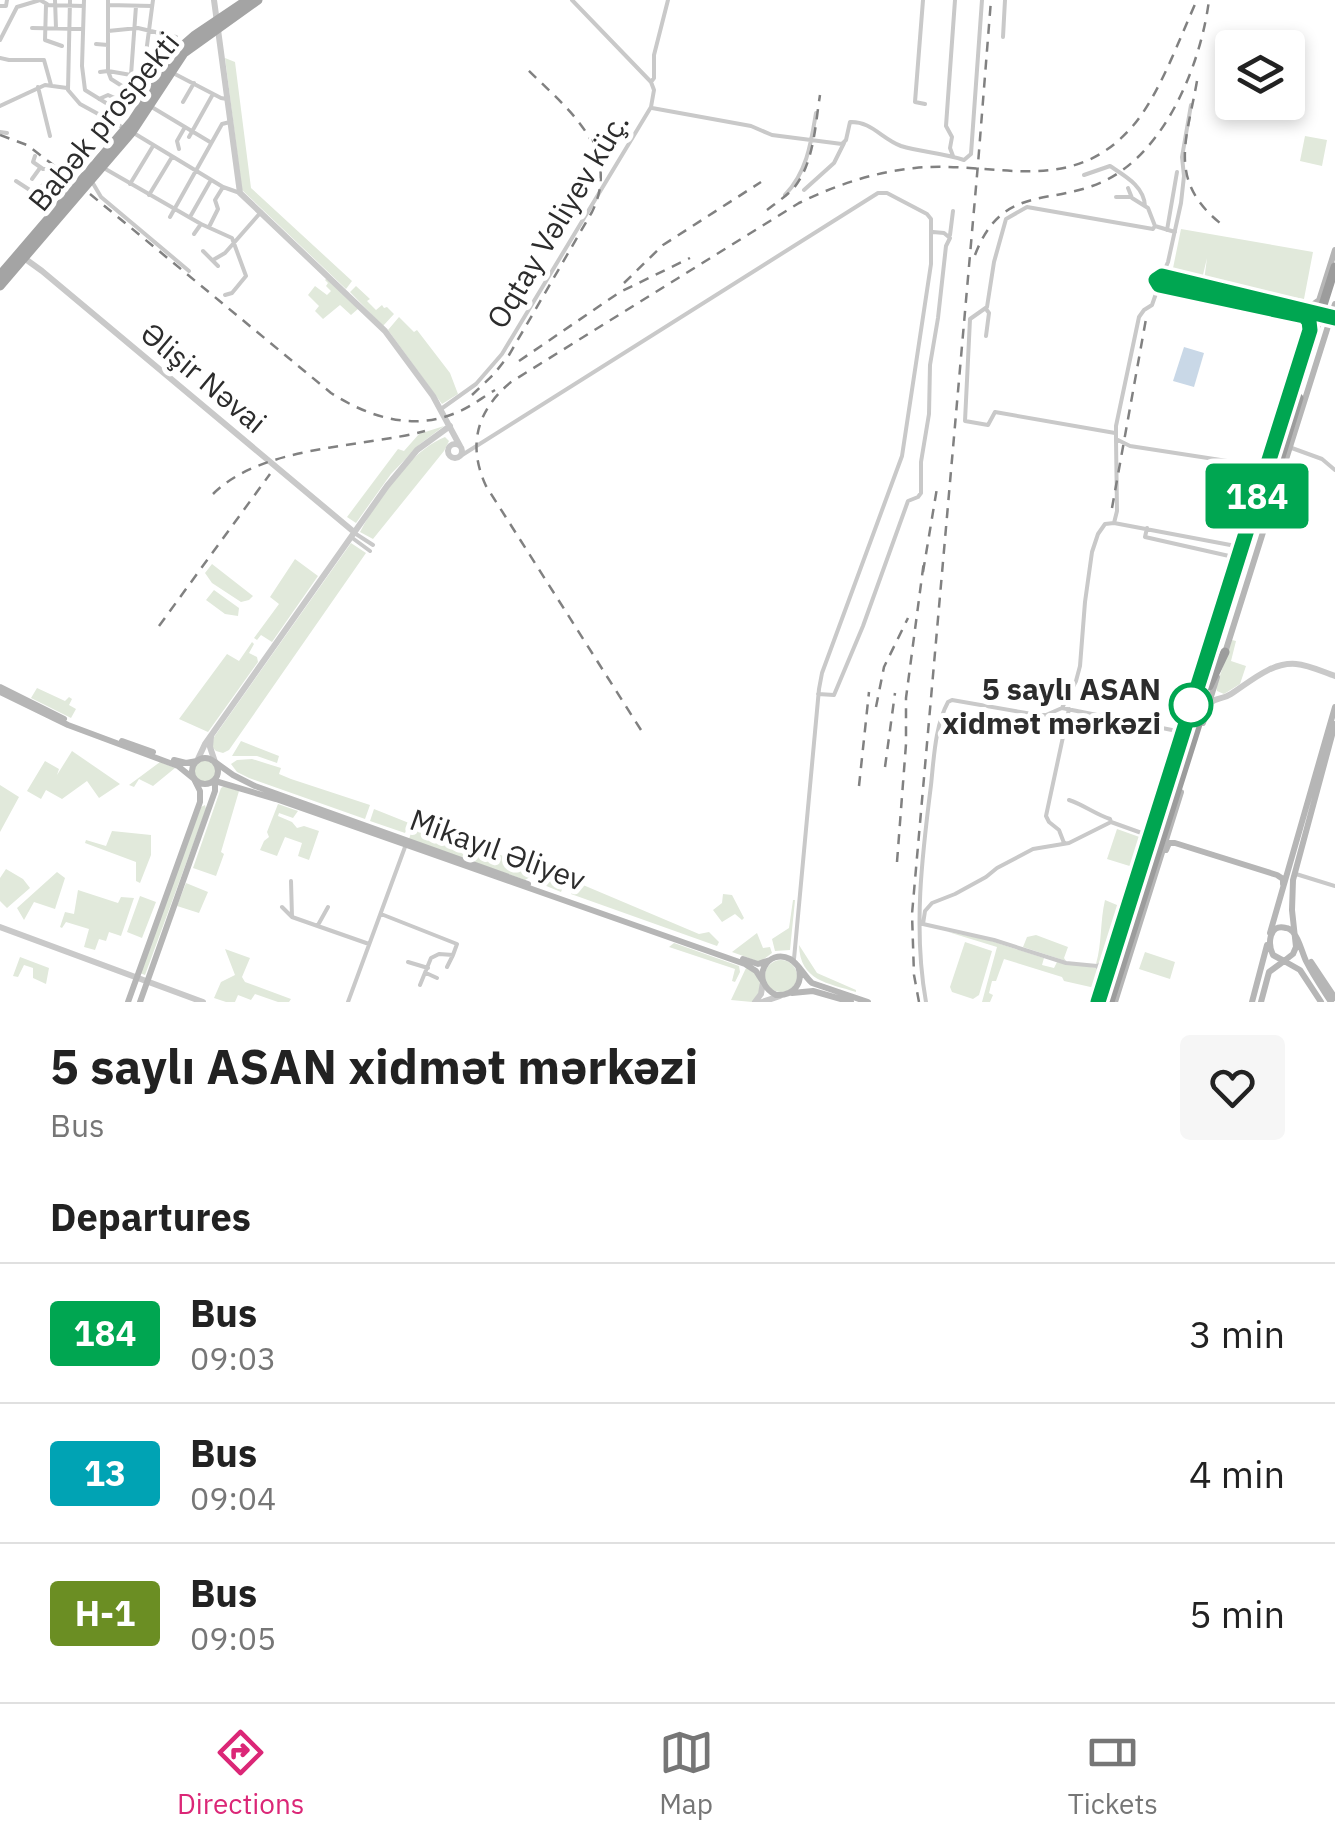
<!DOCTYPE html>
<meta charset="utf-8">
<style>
:root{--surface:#fff;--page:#f6f6f6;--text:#222;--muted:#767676;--line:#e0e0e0;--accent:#db2777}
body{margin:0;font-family:"IBM Plex Sans",sans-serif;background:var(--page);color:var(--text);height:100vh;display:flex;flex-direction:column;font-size:38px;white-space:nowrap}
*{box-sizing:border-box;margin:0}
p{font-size:32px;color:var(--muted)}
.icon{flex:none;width:55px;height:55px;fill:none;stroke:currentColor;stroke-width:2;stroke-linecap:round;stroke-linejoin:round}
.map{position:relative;height:1002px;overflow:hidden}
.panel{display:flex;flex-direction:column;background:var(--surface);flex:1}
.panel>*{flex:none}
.badge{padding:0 20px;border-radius:8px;font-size:35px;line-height:65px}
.fabs{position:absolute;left:1215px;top:30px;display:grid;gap:20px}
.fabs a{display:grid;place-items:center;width:90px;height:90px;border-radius:10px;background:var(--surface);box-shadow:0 5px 15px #0003;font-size:50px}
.map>.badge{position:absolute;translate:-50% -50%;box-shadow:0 0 0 5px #fff}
h2{padding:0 50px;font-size:38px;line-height:90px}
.round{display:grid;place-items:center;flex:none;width:105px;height:105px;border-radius:10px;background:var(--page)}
.headline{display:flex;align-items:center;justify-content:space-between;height:170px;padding:0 50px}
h1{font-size:48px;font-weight:700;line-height:75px}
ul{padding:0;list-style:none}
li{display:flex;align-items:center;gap:30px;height:140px;padding:0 50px;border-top:2px solid var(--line)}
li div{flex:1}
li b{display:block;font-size:38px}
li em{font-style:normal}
li .badge{min-width:110px;font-weight:700;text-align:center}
.dock{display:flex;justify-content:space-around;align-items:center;height:140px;border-top:2px solid var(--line);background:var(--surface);font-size:28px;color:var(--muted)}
.dock a{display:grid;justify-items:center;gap:5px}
.dock .current{color:var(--accent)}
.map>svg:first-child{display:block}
.green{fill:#e1e9db}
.water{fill:#c9d8e7}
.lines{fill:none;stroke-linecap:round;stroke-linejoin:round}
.secondary-tunnel{stroke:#d5d5d5;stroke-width:6;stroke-dasharray:6 3;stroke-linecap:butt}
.minor{stroke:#c9c9c9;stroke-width:4}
.tertiary{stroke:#c9c9c9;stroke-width:6}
.secondary{stroke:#b6b6b6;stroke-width:6}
.primary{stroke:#a4a4a4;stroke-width:9}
.trunk{stroke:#9c9c9c;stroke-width:9}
.rail{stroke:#818181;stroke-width:2.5;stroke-dasharray:10 8;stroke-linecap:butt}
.line-casing{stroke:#fff;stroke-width:22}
.line{stroke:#00a651;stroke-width:15}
.stop-dot{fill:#fff;stroke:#00a651;stroke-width:5}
.labels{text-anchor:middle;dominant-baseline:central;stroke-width:10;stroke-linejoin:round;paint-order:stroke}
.street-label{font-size:30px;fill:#2c2c2c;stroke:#fff}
.stop-label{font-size:30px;font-weight:bold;fill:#2c2c2c;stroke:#fff;text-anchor:end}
</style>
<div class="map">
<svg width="1335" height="1002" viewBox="0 0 1335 1002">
<rect width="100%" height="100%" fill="#fff"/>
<path class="green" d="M225 58 235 62 251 188 352 281 346 289 242 190Z
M1305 136 1327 140 1322 166 1300 161Z
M1181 229 1313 252 1304 299 1204 281 1207 258 1202 279 1172 273Z
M327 278 359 308 351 315 340 305 323 319 315 311 319 306 308 295 315 286 327 295 331 291 326 286 328 283 325 280Z
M356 286 370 299 367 301 376 310 382 305 384 308 387 307 394 314 383 326 350 292Z
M399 317 414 332 417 330 450 373 458 394 442 404 388 330Z
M444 426 420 444 391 474 356 523 347 517 398 449 404 451 419 434Z
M445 437 449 441 444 451 373 539 360 532C376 501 411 450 445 437Z
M351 543 366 553 229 750 223 753 216 751 212 747 214 737Z
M295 559 318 576 272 642 261 635 257 640 254 638 279 604 270 597Z
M212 564 253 596 249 600 241 602 212 583 205 573Z
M214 590 239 608 238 616 225 614 206 600Z
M1232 640 1236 641 1231 661 1246 666 1240 684 1224 694 1217 691 1216 687Z
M252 642 254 644 249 653 257 657 258 662 208 732 179 719 227 654 239 661Z
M37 688 65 701 69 697 72 699 69 705 76 709 71 718 31 698Z
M241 741 279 756 277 763 257 756H232Z
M72 751 120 784 99 798 87 781 62 799 46 790 41 799 27 791 45 761 59 769 57 775Z
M252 759 281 768 279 774 291 779 370 805 365 819 249 778 237 772 231 764 237 760Z
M194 771a11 11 0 1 1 22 0a11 11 0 1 1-22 0Z
M160 762 175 768 153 786 139 779 134 787 129 785Z
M0 785 19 797 0 832Z
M224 786 239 791 221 852 224 854 216 876 193 868 221 788Z
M278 804 298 811 293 818 279 813 278 816 292 822 297 828 304 826 319 831 309 860 298 856 302 843 285 837 277 856 260 850 264 841 269 837 267 832Z
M205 805 206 809 145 975 140 973 201 807Z
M374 809 409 823 405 833 370 821Z
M414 824 534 867 530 877 525 880 409 839Z
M1117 829 1145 839 1136 868 1107 859Z
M112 831 151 835V855L140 883 136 881V862L85 843 86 840 106 846Z
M6 869 23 879 30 888 7 908 0 901V878Z
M540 870 566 879 561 892 539 883Z
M57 872 65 878 55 909 34 902 24 920 17 908Z
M576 882 699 934 709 932 719 942 717 946 571 894Z
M186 883 208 892 199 913 177 906Z
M78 890 118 903 121 897 134 898 121 936 109 932 106 941 99 939 95 950 84 947 89 929 66 922 62 928 60 927 65 912 74 914Z
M723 894 732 895 744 918 742 920 735 914 722 922 713 910 722 903Z
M140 896 156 902 142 938 127 932Z
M793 900H795L790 950 775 951 772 939 789 928Z
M1105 900 1117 905 1122 910 1106 959 1096 964C1102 944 1100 921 1105 900Z
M948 932 985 939 1044 958 1042 965 1054 968 1057 962 1097 968 1099 971 1095 982 1096 986 1095 988 1064 981 1062 977 1004 959 996 981H992L989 993 993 995 990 1002H982L997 947Z
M757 933 763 948 770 947 772 953 760 962 732 952Z
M1036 935 1068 947 1064 958 1066 961 1023 947 1027 937Z
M965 942 992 951 979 995 973 999 952 992 950 987Z
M674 943 739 966 740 972 735 982 732 981 735 969 669 947Z
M799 945 817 973 856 990V992C828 983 800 981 799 945Z
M225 949 250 958 242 977 245 982 291 999 289 1002H278L255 994 251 1000 238 995 235 1002H226L214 998 221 982 235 975Z
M1145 952 1175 962 1170 979 1139 969Z
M20 957 49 968 46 984 33 978V968L24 965 18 977 13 976Z
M765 976a16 16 0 1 1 32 0a16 16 0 1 1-32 0Z
M746 968 758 974 761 990 752 1002 731 1000Z"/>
<path class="water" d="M1184 347 1204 353 1194 387 1173 381Z"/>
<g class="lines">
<path class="secondary-tunnel" d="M1252 301 1335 321"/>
<path class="minor" d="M55 0 56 28
M70 0 68 90 80 104 122 127
M84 0 82 66 85 90 119 111
M108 0V71L131 75
M153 0 146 53 168 64
M923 0 915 102 925 104
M108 5 152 6
M0 6H6L7 0
M32 28 82 29
M108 31 138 28 176 37
M1003 37 1005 0
M0 40 17 7 40 0 47 4
M96 44 108 45
M62 46 45 40 46 5 84 6
M0 58 9 60H44L51 85
M100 72 108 71 111 79 122 86
M173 73 221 98 227 99
M651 82 654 78V55L668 0
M38 87 50 136
M99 99 108 95 117 99
M183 102 194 83
M0 106 45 85 67 88
M113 106 131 75 136 6
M150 106 210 142
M652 108 751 126 772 135 842 144 846 140 850 122C871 121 882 139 901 146 921 152 944 153 964 160L971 154 982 0
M0 132 7 133
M132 132 223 187 240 193
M189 137 213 94
M179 149 177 141 185 127
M35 156 33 162 43 169H48L65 187
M953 156 950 148 952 137 946 126 955 0
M102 167 201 224 232 238 246 276 232 293 225 295
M1084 175 1110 166C1125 176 1144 186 1145 206
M32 179 40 168
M91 180 101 197 189 271
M16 181 39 196 49 188
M130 184 153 146
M1128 188 1132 198 1148 208 1155 226
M804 190 834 163 844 143
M34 194 43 185 61 199
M149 195 172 157
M785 195C807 172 811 143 816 113
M1116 197H1131
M170 217 222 124 230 122
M190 217 211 180
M209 227 218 209 215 200 223 187
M1167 230 1177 172
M194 234 201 224
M950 235 953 211
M203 251 218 266
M213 260 225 253 261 212
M1162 276 1168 262 1181 203 1184 176 1182 157 1191 105
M1159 285 1152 305 1144 310 1139 317 1116 426V439L1130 446 1266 467
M986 309 989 313 986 336
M441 409 476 384 502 354 651 107 654 90 651 82 572 0
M1115 433 995 412 988 425 965 421 970 319 987 307 994 262 1006 219 1027 207 1153 229 1155 226 1175 232
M1289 447 1322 459 1335 470
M459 457 878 193H887L927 214 931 219V264L902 456 822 673 819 689 794 959
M1114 523 1117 511 1116 439
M1147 528 1145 537 1238 558
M356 534 373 545
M351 537 370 551
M818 694 834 695 863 626 908 501 918 497 921 493V462L929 414 930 365 938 318 946 246 950 238 944 233 933 232
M1062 708 1076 681 1080 666 1085 602 1092 552 1098 534 1105 524 1114 523 1241 547
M1069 800C1084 805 1095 814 1110 819L1111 822
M1064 843 1059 830 1049 822 1046 816 1069 709
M1296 874 1335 886
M291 881 292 917
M282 907 292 917 369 944
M381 914 457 944 453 955 439 954 431 958 420 985
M923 924 925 911 932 903 955 894 986 877 997 868 1033 849 1069 843 1111 822 1150 836
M923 924 994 940 1066 963 1097 966 1112 957
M318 925 328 907
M408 962 428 968
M1097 966 1100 970 1098 981 1102 988
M447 967 453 955
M426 973 437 978
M348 1002 405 847
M926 1002C913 930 922 856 931 785 934 757 935 726 948 702L952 700 1038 715H1046L1062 708 1182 732"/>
<path class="tertiary" d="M214 0 240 193 385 331 433 396 460 446
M24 258 42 271 354 532
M448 451a7 7 0 1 1 14 0a7 7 0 1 1-14 0Z
M1210 703C1217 697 1222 700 1231 694 1250 682 1271 662 1296 664 1309 665 1323 672 1335 676
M211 737 210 747 215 762
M197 761 205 744 387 486 417 450 450 426
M0 927 203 1002
M755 1002 761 994 763 982
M762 1002 780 996"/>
<path class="secondary" d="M1168 278 1311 306 1318 301
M1161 285 1157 283V279L1163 277
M1166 286 1304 317 1309 321 1310 326
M1224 656 1335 304
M0 687 64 719
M0 692 68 725 178 766 194 779 200 791V802L128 1002
M1203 723 1217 677
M122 741 153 752
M192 771a13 13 0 1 1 26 0a13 13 0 1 1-26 0Z
M174 760 186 763 197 761
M215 762 233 775 255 786 528 884
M1166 850 1169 843H1175L1277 875 1283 879V884
M1144 854 1335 250
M1270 933 1335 707
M743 959 758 964 770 960
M1311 962 1335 998
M798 966C804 983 794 996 776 995 748 980 768 947 790 959 799 964 804 976 812 983L868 1002
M792 993 813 991 851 1002
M140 1002 215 791V781L276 799 745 964 756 971 763 982
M1115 1002 1181 792
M1252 1002 1267 945
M1261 1002 1269 972 1284 961 1300 970 1321 1002
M1331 1002C1322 988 1313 975 1306 961 1302 952 1299 939 1293 932 1291 930 1289 928 1286 928 1268 923 1268 945 1273 955L1284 961 1293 954 1296 947 1292 910 1293 880 1335 724"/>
<path class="primary" d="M0 275 132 121 179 49 195 35 247 0
M0 286 132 132 184 53 258 0"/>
<path class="trunk" d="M1270 493 1299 398
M1209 686 1225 652
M1102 1002 1335 267
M1110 1002 1200 718"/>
<path class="rail" d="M1197 81C1187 139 1167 180 1220 223
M0 135 27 145 69 177
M90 194 331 393C370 418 416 432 460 411 472 406 483 397 495 390
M767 210C776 203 785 197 793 189 814 164 815 126 820 95
M975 255C1002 184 1049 206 1102 182 1165 154 1201 64 1209 0
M624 283 663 245 761 182
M519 361 620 292 690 258
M472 395 494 374 509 355 592 212C623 149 565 107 525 67
M213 494C262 445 361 448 425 431
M1112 508 1146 319
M923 572 937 488
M159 626 270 474
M876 707 884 667 908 618
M641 730 486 486C467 445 477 410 511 382L799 203C836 185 874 172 915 168 993 160 1069 198 1131 128 1159 97 1179 39 1197 0
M885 767 895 693
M859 786 869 692
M897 862 906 744V698L924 561
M919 1002 914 975 912 914 978 164 991 0"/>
</g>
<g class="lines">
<defs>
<path id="line" d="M1098 1002 1310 330 1309 321 1304 316 1173 288 1159 285 1156 280 1162 276 1335 318"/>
</defs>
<use href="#line" class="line-casing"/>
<use href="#line" class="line"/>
</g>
<circle class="stop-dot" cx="1191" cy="705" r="20"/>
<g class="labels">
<g class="street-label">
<text transform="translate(103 121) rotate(-51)">Babək prospekti</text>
<text transform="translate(557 220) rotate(-59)">Oqtay Vəliyev küç.</text>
<text transform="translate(204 377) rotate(40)">Əlişir Nəvai</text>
<text transform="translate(498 849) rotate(20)">Mikayıl Əliyev</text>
</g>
<g class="stop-label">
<text x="1161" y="688">5 saylı ASAN<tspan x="1161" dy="34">xidmət mərkəzi</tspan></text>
</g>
</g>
</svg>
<div class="fabs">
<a><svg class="icon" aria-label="layers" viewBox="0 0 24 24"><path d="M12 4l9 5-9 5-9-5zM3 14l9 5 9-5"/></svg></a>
</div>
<b class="badge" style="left:1257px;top:496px;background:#00a651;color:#fff">184</b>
</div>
<section class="panel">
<div class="headline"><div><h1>5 saylı ASAN xidmət mərkəzi</h1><p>Bus</p></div><a class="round"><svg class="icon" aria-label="heart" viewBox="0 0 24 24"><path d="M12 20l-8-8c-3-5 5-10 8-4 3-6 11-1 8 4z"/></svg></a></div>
<h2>Departures</h2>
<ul>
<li><span class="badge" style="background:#00a651;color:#fff">184</span><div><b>Bus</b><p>09:03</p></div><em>3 min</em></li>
<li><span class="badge" style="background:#00a3b4;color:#fff">13</span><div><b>Bus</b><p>09:04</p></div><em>4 min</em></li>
<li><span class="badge" style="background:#6b8e23;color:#fff">H-1</span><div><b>Bus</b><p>09:05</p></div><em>5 min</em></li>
</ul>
</section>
<nav class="dock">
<a class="current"><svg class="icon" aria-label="directions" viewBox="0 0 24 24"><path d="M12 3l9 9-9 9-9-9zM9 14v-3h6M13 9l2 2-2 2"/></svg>Directions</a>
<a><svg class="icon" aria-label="map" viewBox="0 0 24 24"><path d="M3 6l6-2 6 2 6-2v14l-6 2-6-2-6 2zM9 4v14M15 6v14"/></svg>Map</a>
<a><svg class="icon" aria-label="tickets" viewBox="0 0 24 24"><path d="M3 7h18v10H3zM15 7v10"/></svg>Tickets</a>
</nav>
